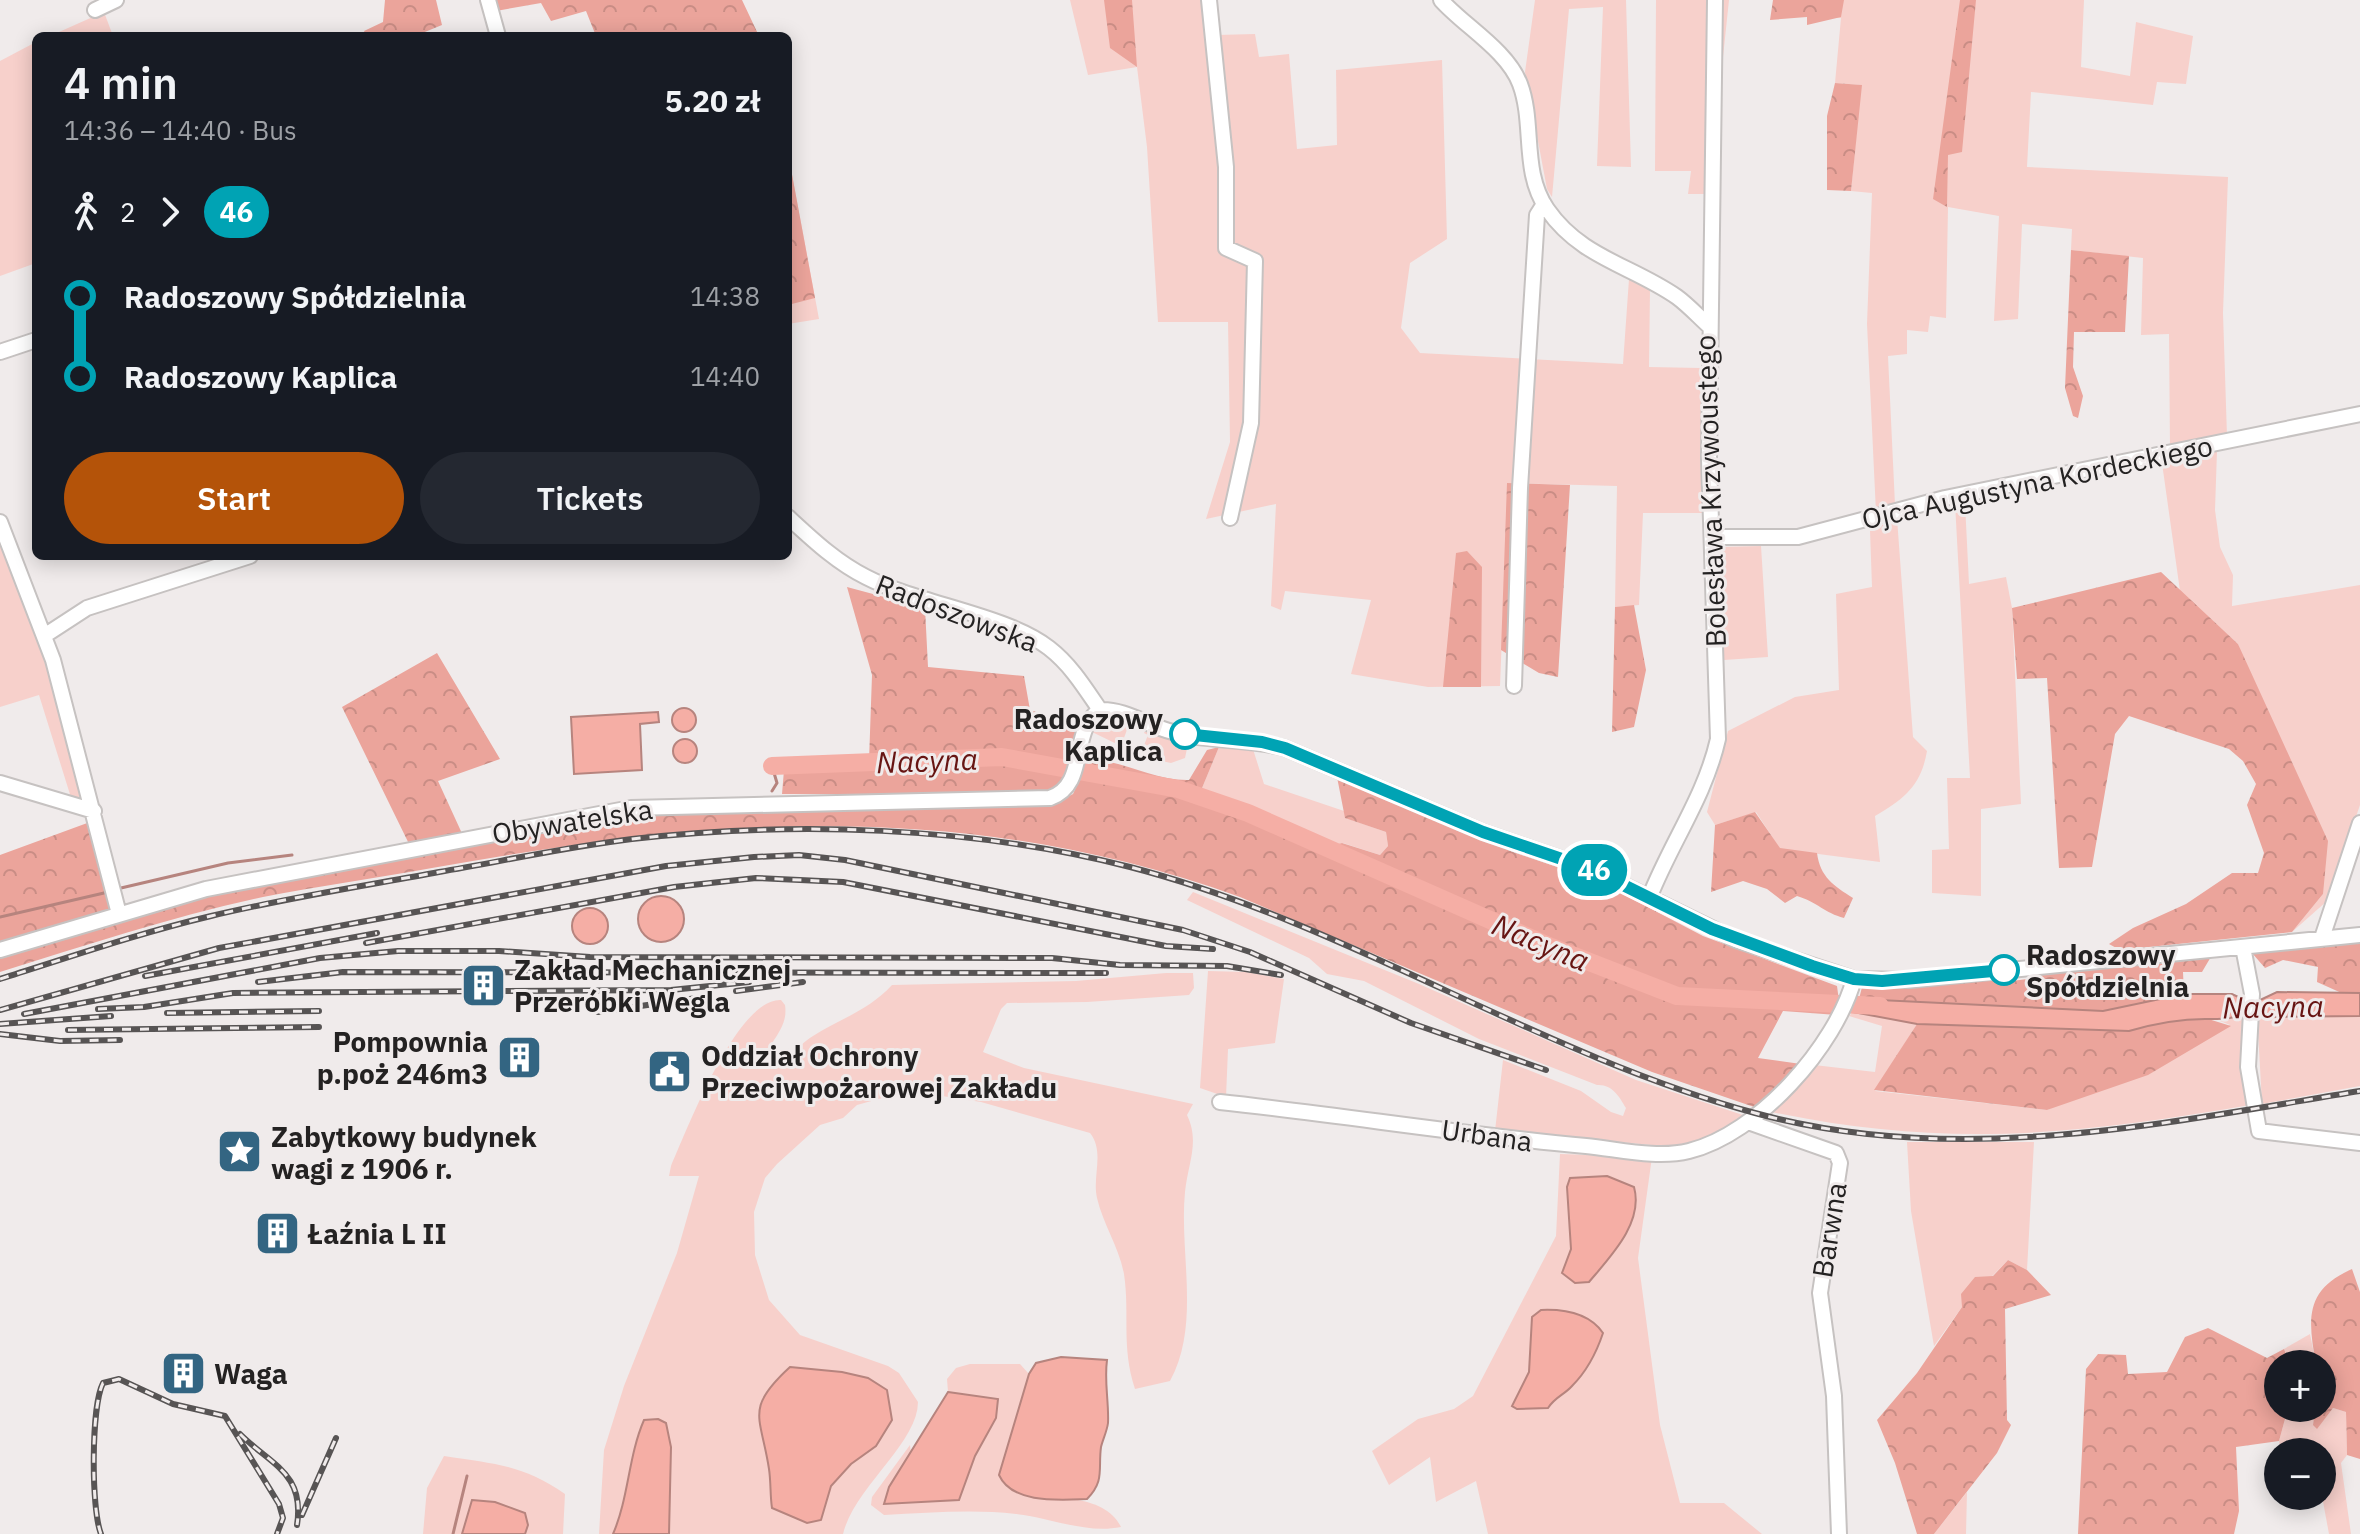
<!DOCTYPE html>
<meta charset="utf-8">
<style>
:root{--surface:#171b24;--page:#242831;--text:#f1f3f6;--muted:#9ea1a6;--accent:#b45309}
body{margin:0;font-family:"IBM Plex Sans",sans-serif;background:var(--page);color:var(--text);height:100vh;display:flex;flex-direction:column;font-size:30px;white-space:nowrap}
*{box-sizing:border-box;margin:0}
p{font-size:26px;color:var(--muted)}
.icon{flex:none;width:44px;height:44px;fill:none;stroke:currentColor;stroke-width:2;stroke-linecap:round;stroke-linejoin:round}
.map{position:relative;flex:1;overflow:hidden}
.details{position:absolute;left:32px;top:32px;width:760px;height:528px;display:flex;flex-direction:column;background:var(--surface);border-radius:12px;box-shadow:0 4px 20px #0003}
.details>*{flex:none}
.badge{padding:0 16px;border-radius:26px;font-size:28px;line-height:52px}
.buttons{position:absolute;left:2264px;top:1350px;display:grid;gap:16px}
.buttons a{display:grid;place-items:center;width:72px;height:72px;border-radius:50%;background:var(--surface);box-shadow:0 4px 20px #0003;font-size:40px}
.map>.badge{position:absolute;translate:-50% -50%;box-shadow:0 0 0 4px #fff}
.legs{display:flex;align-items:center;gap:12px;height:88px;padding:0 32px;font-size:26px}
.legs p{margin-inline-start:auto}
.summary{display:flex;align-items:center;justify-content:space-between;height:136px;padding:0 32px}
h1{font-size:44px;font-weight:600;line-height:60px}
.cta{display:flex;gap:16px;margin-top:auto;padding:16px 32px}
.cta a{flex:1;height:92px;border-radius:48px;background:var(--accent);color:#fff;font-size:32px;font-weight:600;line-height:92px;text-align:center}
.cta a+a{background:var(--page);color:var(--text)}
ul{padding:0 32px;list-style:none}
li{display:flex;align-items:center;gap:28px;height:80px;font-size:30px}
li i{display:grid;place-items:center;width:12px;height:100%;margin:0 10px;background:currentColor}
li i::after{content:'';width:20px;height:20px;margin:-10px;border:6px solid;border-radius:50%;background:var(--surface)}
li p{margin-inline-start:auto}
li:first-child i{background:linear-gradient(#0000 50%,currentColor 0)}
li:last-child i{background:linear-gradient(currentColor 50%,#0000 0)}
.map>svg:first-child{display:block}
.grass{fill:#f7d0cb}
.forest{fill:url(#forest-crowns)}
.water{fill:#f5aea5;stroke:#b6847e;stroke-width:2}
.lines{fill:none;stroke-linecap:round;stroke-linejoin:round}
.stream{stroke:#b6847e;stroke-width:3}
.river{stroke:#f5aea5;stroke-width:18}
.minor-casing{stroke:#c6c2c1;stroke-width:18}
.minor{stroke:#fff;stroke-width:14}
.rail-casing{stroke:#575454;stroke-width:6}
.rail{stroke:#f0ebeb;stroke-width:3;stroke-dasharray:9;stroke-linecap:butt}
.line-1-casing{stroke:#fff;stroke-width:18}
.line-1{stroke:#00a3b4;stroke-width:12}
.stop-1-dot{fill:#fff;stroke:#00a3b4;stroke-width:4}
.labels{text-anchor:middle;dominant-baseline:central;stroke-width:6;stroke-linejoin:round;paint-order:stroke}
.street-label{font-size:28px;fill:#242222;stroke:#f0ebeb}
.stop-label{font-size:28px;font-weight:bold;fill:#242222;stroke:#f0ebeb;text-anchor:end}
.poi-label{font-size:28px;font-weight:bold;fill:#242222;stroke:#f0ebeb;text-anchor:start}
.water-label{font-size:30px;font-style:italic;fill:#671513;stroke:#f0ebeb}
</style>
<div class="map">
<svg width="2360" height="1534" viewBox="0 0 2360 1534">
<defs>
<pattern id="forest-crowns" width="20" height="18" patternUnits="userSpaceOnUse" patternTransform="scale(2)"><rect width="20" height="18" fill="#eba49b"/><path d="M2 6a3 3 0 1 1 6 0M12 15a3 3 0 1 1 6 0" fill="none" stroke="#c98d85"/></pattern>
</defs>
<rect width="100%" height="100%" fill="#f0ebeb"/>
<path class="grass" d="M1070 0H1213L1217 35 1255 34 1259 57 1289 54 1297 149 1337 145 1336 70 1442 60 1447 239 1410 263 1401 328 1420 353 1623 364 1629 279 1650 289 1649 367 1701 368 1705 513H1643L1639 605 1615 607 1617 486 1508 483 1500 686 1428 687 1351 674 1371 600 1285 591 1281 610 1271 606 1276 504 1206 519 1230 442 1228 322H1158L1147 147 1137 67 1088 75Z
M1535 0H1626L1631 167 1597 166 1603 7 1569 9 1552 197 1547 189 1525 72Z
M1656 0H1729L1719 95 1717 194H1688L1691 171H1655Z
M1810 0H2084L2081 67 2130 76 2136 22 2193 36 2186 84 2157 82 2153 105 2031 92 2027 167 2228 177 2223 313 2227 436 2170 448 2169 334 2141 335 2143 258 2071 250 2072 229 2022 224 2018 319 1994 321 1999 216 1948 207 1946 318 1930 316 1928 332 1907 330V354L1888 356 1895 505 1876 512 1867 324 1872 193 1851 191 1861 85 1835 83 1841 18H1825Z
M104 12 113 36H50Z
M36 42V263L0 276V61Z
M788 153 819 319 788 324Z
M2217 451 2215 510 2220 547 2233 575 2232 606 2360 585V805L2327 901 2292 932 2323 894 2238 644 2180 591 2162 463Z
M1955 503H1965L1969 584 2006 577 2012 608 2021 804 1981 809V896L1932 893V850L1949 849 1947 778H1970Z
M1897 518 1913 737 1927 751C1921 786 1904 799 1875 816L1880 862 1780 849 1756 812 1715 825 1707 812 1728 731 1795 697 1839 690 1836 594 1872 587 1870 530Z
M0 522 53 660 94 811 73 804 39 695 0 707Z
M1761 546 1768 657 1724 660 1721 547Z
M1107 718 1121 719 1136 726 1128 727 1121 746 1092 732 1098 721Z
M1146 729 1185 740 1188 744 1185 758 1171 763 1134 755 1135 751 1141 753 1148 735 1144 733Z
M1252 746 1264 784 1344 811 1346 818 1386 832 1388 846 1380 855 1343 843 1332 846 1253 810 1200 793 1219 747Z
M1193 892 1419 984 1636 1080 1749 1117 1702 1139 1674 1147 1495 1131 1503 1060 1581 1091 1611 1112 1623 1116 1626 1108C1619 1096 1612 1084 1597 1085L1479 1039 1364 981 1327 974 1309 958 1187 900Z
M1208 971 1246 972 1284 979 1275 1043 1228 1049 1226 1097 1200 1088Z
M1166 973H1193L1194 988 1189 995 1087 1002 1007 1003 1001 1009 983 1052 1024 1068 1193 1104 1187 1115C1200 1142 1188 1163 1185 1192 1179 1253 1201 1324 1170 1381L1135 1389C1121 1346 1130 1315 1124 1274 1119 1247 1103 1224 1097 1198 1092 1176 1105 1152 1090 1133L981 1102 916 1092 900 1093 857 1105 843 1118 820 1125 777 1164 765 1178 754 1212 755 1255 769 1300 800 1335 888 1366 899 1373 918 1402C918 1443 854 1488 843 1534H599L604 1450 624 1386 677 1253 699 1176H669L671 1166C687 1130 737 998 781 1000L785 1005C789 1031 766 1041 765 1064 786 1063 796 1047 813 1036 840 1019 869 1010 892 985L1076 981Z
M1853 1012 1917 1024 1875 1091 2047 1110 2230 1025 2220 1021 2248 1012 2250 1105C2074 1135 1944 1149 1767 1111L1814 1065 1875 1072 1882 1026 1849 1016Z
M2257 1012 2266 1017 2360 1016V1086L2262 1104Z
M1907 1142H2034L2027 1270 2008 1260 1962 1307 1934 1346 1911 1211Z
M1560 1154 1652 1157 1638 1258 1660 1425 1680 1503H1724L1762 1534H1488L1476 1481 1436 1502 1430 1457 1389 1485 1372 1451 1418 1419 1454 1409 1473 1396 1556 1236Z
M2310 1334 2316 1364H2290L2284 1349Z
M970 1364H1020L1029 1374 999 1475 1014 1492C1047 1499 1105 1492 1121 1527 1086 1534 1051 1518 1016 1514 973 1509 928 1513 884 1515L871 1505 872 1497 910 1445 911 1453 948 1392 947 1379 956 1368Z
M2288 1408H2315L2313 1425 2333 1408 2346 1412 2347 1455 2341 1463 2351 1534H2329L2322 1496V1452H2281L2279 1441Z
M444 1456C494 1464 522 1464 565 1494L563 1534H423L427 1488Z
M1967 1492 1966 1534H1934Z"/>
<path class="forest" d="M385 0H436L442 25 415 36H366L364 31 383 22Z
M496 0H742L759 36H596L586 11 551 21 541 3 496 11Z
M1104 0H1132L1137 67 1110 48Z
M1773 0H1844L1841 17 1807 25V17L1770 20Z
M1960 0H1976L1962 152 1948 155 1947 207 1933 199Z
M1835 83 1862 85 1851 191 1827 190V116Z
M788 153 815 298 788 305Z
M2071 250 2129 256 2125 332H2074L2073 367 2083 396 2078 418 2073 416 2065 388Z
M1507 483 1570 485 1558 677 1539 673 1501 650Z
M1467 551 1482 567 1481 687H1443L1456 553Z
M2161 572 2238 644 2328 841 2323 894 2292 932 2120 950 2109 944 2133 928 2186 904 2232 873H2258L2264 853 2247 805 2256 784 2243 761 2229 749 2129 716 2115 734 2092 867 2059 868 2047 678 2017 679 2012 608Z
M847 587 925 608 928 667 1024 676 1030 710 1077 725 1069 767 1002 755 869 761 872 675Z
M1634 605 1646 670 1634 727 1612 732 1615 607Z
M437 653 500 759 438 781 465 840 412 850 342 707Z
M1219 747 1200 793 1080 769 1081 761C1112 754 1151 781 1189 780L1207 750Z
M1000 761 1067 774 1054 794H782L784 770 926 769Z
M1081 776 1177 791 1552 951 1675 999 1837 1007V1015L1783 1011 1758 1058 1801 1064 1757 1108 1652 1072 1240 897C965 798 714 817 432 868 376 878 319 886 263 897 174 916 87 945 0 972V954L213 891 630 813 963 806 1065 798 1073 794Z
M1337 777 1513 852 1596 880 1703 936 1837 986 1839 1001 1678 992 1553 945 1332 846 1342 843 1380 855 1388 846 1386 832 1345 818Z
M1755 812 1780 848 1817 853C1820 877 1834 886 1853 898L1844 918C1825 913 1817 902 1797 896L1785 903 1767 889 1743 881 1711 892 1715 825Z
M90 822 119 914 0 950V855Z
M2360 943V993L2346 995 2317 982 2318 967 2283 960 2265 968 2252 953Z
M2212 955 2202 972H2183L2184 994 2103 1011 1859 999 1862 987 1984 979C2009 984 2032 980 2055 970Z
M2205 1018 2231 1026 2148 1075 2047 1110 1874 1090 1917 1024 2129 1031 2159 1022Z
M2008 1260 2027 1270 2051 1295 2005 1309 2007 1420 2011 1425 1997 1453 1934 1534H1917L1895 1463 1877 1420 1917 1373 1962 1307 1961 1294 1975 1277 1993 1276Z
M2352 1269 2360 1292V1459L2347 1455 2346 1412 2333 1408 2317 1429 2313 1425 2315 1408H2322V1364H2316C2308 1320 2304 1290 2352 1269Z
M2208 1328 2267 1358 2284 1349 2290 1364H2278V1408H2288L2279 1441 2236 1447 2239 1511 2234 1534H2078L2086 1369 2098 1354 2126 1355 2128 1374 2167 1372 2185 1337Z"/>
<path class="water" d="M672 720a12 12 0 1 1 24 0a12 12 0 1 1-24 0Z
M658 712 659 722 640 724 642 770 574 774 571 717Z
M673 751a12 12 0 1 1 24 0a12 12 0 1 1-24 0Z
M638 919a23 23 0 1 1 46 0a23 23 0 1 1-46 0Z
M572 926a18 18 0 1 1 36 0a18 18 0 1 1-36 0Z
M2277 992 2360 993V1016L2266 1017 2257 1012 2258 1001Z
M2184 994H2232L2247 1001 2248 1012C2231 1020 2222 1019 2205 1019 2180 1019 2153 1024 2129 1031L1917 1024 1853 1012 1859 999 2103 1011Z
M1607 1176 1634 1187C1644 1223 1610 1257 1589 1282L1575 1283 1562 1273 1571 1249 1567 1187 1570 1178Z
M1541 1310C1564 1309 1589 1313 1603 1333 1597 1351 1586 1372 1572 1386 1564 1395 1555 1397 1548 1408L1517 1409 1512 1406 1529 1372 1532 1317Z
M1061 1357 1107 1360C1104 1382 1109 1401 1108 1423 1107 1431 1103 1439 1101 1447 1098 1469 1105 1481 1087 1499 1059 1500 1012 1504 999 1475L1029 1374 1036 1363Z
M790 1367 842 1372 868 1378 887 1390 892 1420 876 1446 851 1464 831 1486 821 1520 807 1523 772 1508C770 1495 771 1482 769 1469 761 1416 744 1409 790 1367Z
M948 1392 998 1399 996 1418 975 1456 959 1500 884 1504 889 1487Z
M658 1419 666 1423 671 1447 669 1534H613C629 1497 628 1457 644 1420Z
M472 1500 495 1502 525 1513 528 1525 525 1534H462Z"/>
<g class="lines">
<path class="stream" d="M772 766 777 783 772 791
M121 888 228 863 292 855
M0 917 104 893
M453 1534 467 1476"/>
<path class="river" d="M772 766 1002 757 1178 789 1248 813 1551 947 1677 996 1880 1006"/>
<defs>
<path id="minor" d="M488 0 498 36
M1209 0 1226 167V248L1255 261 1251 423 1230 518
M1441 0C1464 26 1507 50 1520 84 1535 124 1521 171 1547 209 1581 258 1631 265 1677 297 1688 305 1698 316 1709 326
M95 10 116 0
M0 352 36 340
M788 517C812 539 836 562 866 577 918 604 1007 615 1049 648 1071 665 1085 688 1100 710
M0 522 53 660 119 914
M1713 537H1798L1945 498 2360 414
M44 636 87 608 250 556
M1514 686 1520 488 1537 215 1544 204
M1100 710C1121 709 1141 721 1160 728 1200 743 1245 737 1285 748L1483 832 1591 869 1736 940 1854 979 1910 980 2360 935
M0 783 94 811
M1650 896C1672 841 1705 796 1718 739L1709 459 1715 0
M2322 938 2360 823
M2243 947 2252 994 2248 1067 2259 1131 2360 1143
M0 950 206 889 631 808 1050 798C1089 785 1069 730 1100 710
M1220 1102C1342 1115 1464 1135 1586 1146 1618 1149 1657 1159 1689 1151 1758 1134 1836 1046 1854 979
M1748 1122 1836 1153 1840 1163 1820 1293 1834 1396 1839 1534"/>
</defs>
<use href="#minor" class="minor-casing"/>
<use href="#minor" class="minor"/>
<defs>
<path id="rail" d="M366 943 674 887 756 878 843 882 1166 946 1213 949
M145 976 377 933
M0 979C70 957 139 933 211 916 286 898 363 886 439 872 503 861 567 847 632 839 794 821 970 826 1130 867 1347 923 1538 1054 1755 1113 1956 1168 2159 1124 2360 1091
M258 982 343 972 1106 973
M736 991 803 982
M98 1009 144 1007 233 993 671 990 749 982
M0 1010 219 948 666 866 754 857 799 855 845 860 1183 930 1250 952 1411 1023 1546 1070
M598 1012 704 997
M167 1013 319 1011
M24 1014 320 958 398 951H499L590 957 1052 958 1120 965 1227 966 1281 975
M0 1024 111 1016
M68 1030 319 1027
M0 1034 60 1041 120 1040
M240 1434C271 1465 305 1473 297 1525
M302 1515 336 1438
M101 1534C91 1509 91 1407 103 1383L119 1379 173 1404 225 1416 279 1504 283 1518 277 1534"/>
</defs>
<use href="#rail" class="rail-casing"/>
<use href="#rail" class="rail"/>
</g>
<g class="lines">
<defs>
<path id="line-1" d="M1185 734 1262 742 1285 748 1483 832 1591 869 1712 929 1812 966 1854 979 1882 981 2004 970"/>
</defs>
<use href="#line-1" class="line-1-casing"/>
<use href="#line-1" class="line-1"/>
</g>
<defs>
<symbol id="building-square" viewBox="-11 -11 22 22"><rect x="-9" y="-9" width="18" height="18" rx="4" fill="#336582" stroke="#f0ebeb"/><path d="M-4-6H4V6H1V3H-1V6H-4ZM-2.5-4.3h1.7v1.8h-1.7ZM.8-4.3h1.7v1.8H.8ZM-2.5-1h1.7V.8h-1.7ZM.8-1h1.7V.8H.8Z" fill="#fff"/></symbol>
<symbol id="civic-square" viewBox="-11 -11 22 22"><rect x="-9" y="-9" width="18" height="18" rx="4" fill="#336582" stroke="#f0ebeb"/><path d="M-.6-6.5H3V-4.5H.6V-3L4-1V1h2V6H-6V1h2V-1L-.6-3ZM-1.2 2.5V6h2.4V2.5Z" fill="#fff"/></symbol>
<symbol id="sight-square" viewBox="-11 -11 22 22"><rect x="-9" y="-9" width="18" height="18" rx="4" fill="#336582" stroke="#f0ebeb"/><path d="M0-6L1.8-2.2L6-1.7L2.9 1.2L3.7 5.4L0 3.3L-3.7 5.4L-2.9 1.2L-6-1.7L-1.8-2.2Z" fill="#fff"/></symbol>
</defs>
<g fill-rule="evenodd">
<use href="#building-square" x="458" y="960" width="51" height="51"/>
<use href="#building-square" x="494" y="1032" width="51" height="51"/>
<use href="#civic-square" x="644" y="1046" width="51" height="51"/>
<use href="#sight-square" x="214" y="1126" width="51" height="51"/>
<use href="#building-square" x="252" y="1208" width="51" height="51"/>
<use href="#building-square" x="158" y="1348" width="51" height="51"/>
</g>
<g class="stop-1-dot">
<circle cx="1185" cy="734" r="14"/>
<circle cx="2004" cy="970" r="14"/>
</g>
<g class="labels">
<g class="street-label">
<text transform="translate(2037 482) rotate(-12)">Ojca Augustyna Kordeckiego</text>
<text transform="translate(1710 491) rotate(-92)">Bolesława Krzywoustego</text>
<text transform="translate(957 613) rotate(21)">Radoszowska</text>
<text transform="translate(572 821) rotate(-9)">Obywatelska</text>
<text transform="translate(1487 1135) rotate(8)">Urbana</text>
<text transform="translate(1829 1230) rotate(-81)">Barwna</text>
</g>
<g class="stop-label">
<text x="1163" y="718">Radoszowy<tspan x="1163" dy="32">Kaplica</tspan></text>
<text x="2026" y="954" text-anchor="start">Radoszowy<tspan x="2026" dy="32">Spółdzielnia</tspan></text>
</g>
<g class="poi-label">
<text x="514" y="969">Zakład Mechanicznej<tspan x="514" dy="32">Przeróbki Wegla</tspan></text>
<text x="488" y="1041" text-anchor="end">Pompownia<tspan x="488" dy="32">p.poż 246m3</tspan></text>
<text x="701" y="1055">Oddział Ochrony<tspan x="701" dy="32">Przeciwpożarowej Zakładu</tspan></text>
<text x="271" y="1136">Zabytkowy budynek<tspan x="271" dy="32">wagi z 1906 r.</tspan></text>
<text x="308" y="1233">Łaźnia L II</text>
<text x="214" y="1373">Waga</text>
</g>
<g class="water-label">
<text transform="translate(927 760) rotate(-2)">Nacyna</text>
<text transform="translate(1541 942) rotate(23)">Nacyna</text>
<text transform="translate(2273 1006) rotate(-1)">Nacyna</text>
</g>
</g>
</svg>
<div class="buttons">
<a>+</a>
<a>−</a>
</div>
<b class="badge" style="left:1594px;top:870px;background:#00a3b4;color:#fff">46</b>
<section class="details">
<div class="summary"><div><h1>4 min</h1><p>14:36 – 14:40 · Bus</p></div><b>5.20 zł</b></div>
<div class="legs"><svg class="icon" aria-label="walk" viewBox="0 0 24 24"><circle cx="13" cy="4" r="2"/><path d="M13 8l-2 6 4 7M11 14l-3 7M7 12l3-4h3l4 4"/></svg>2<svg class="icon" aria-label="forward" viewBox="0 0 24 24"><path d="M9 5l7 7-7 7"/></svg><b class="badge" style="background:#00a3b4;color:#fff">46</b></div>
<ul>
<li><i style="color:#00a3b4"></i><b>Radoszowy Spółdzielnia</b><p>14:38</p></li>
<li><i style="color:#00a3b4"></i><b>Radoszowy Kaplica</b><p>14:40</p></li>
</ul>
<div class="cta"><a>Start</a><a>Tickets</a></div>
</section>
</div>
